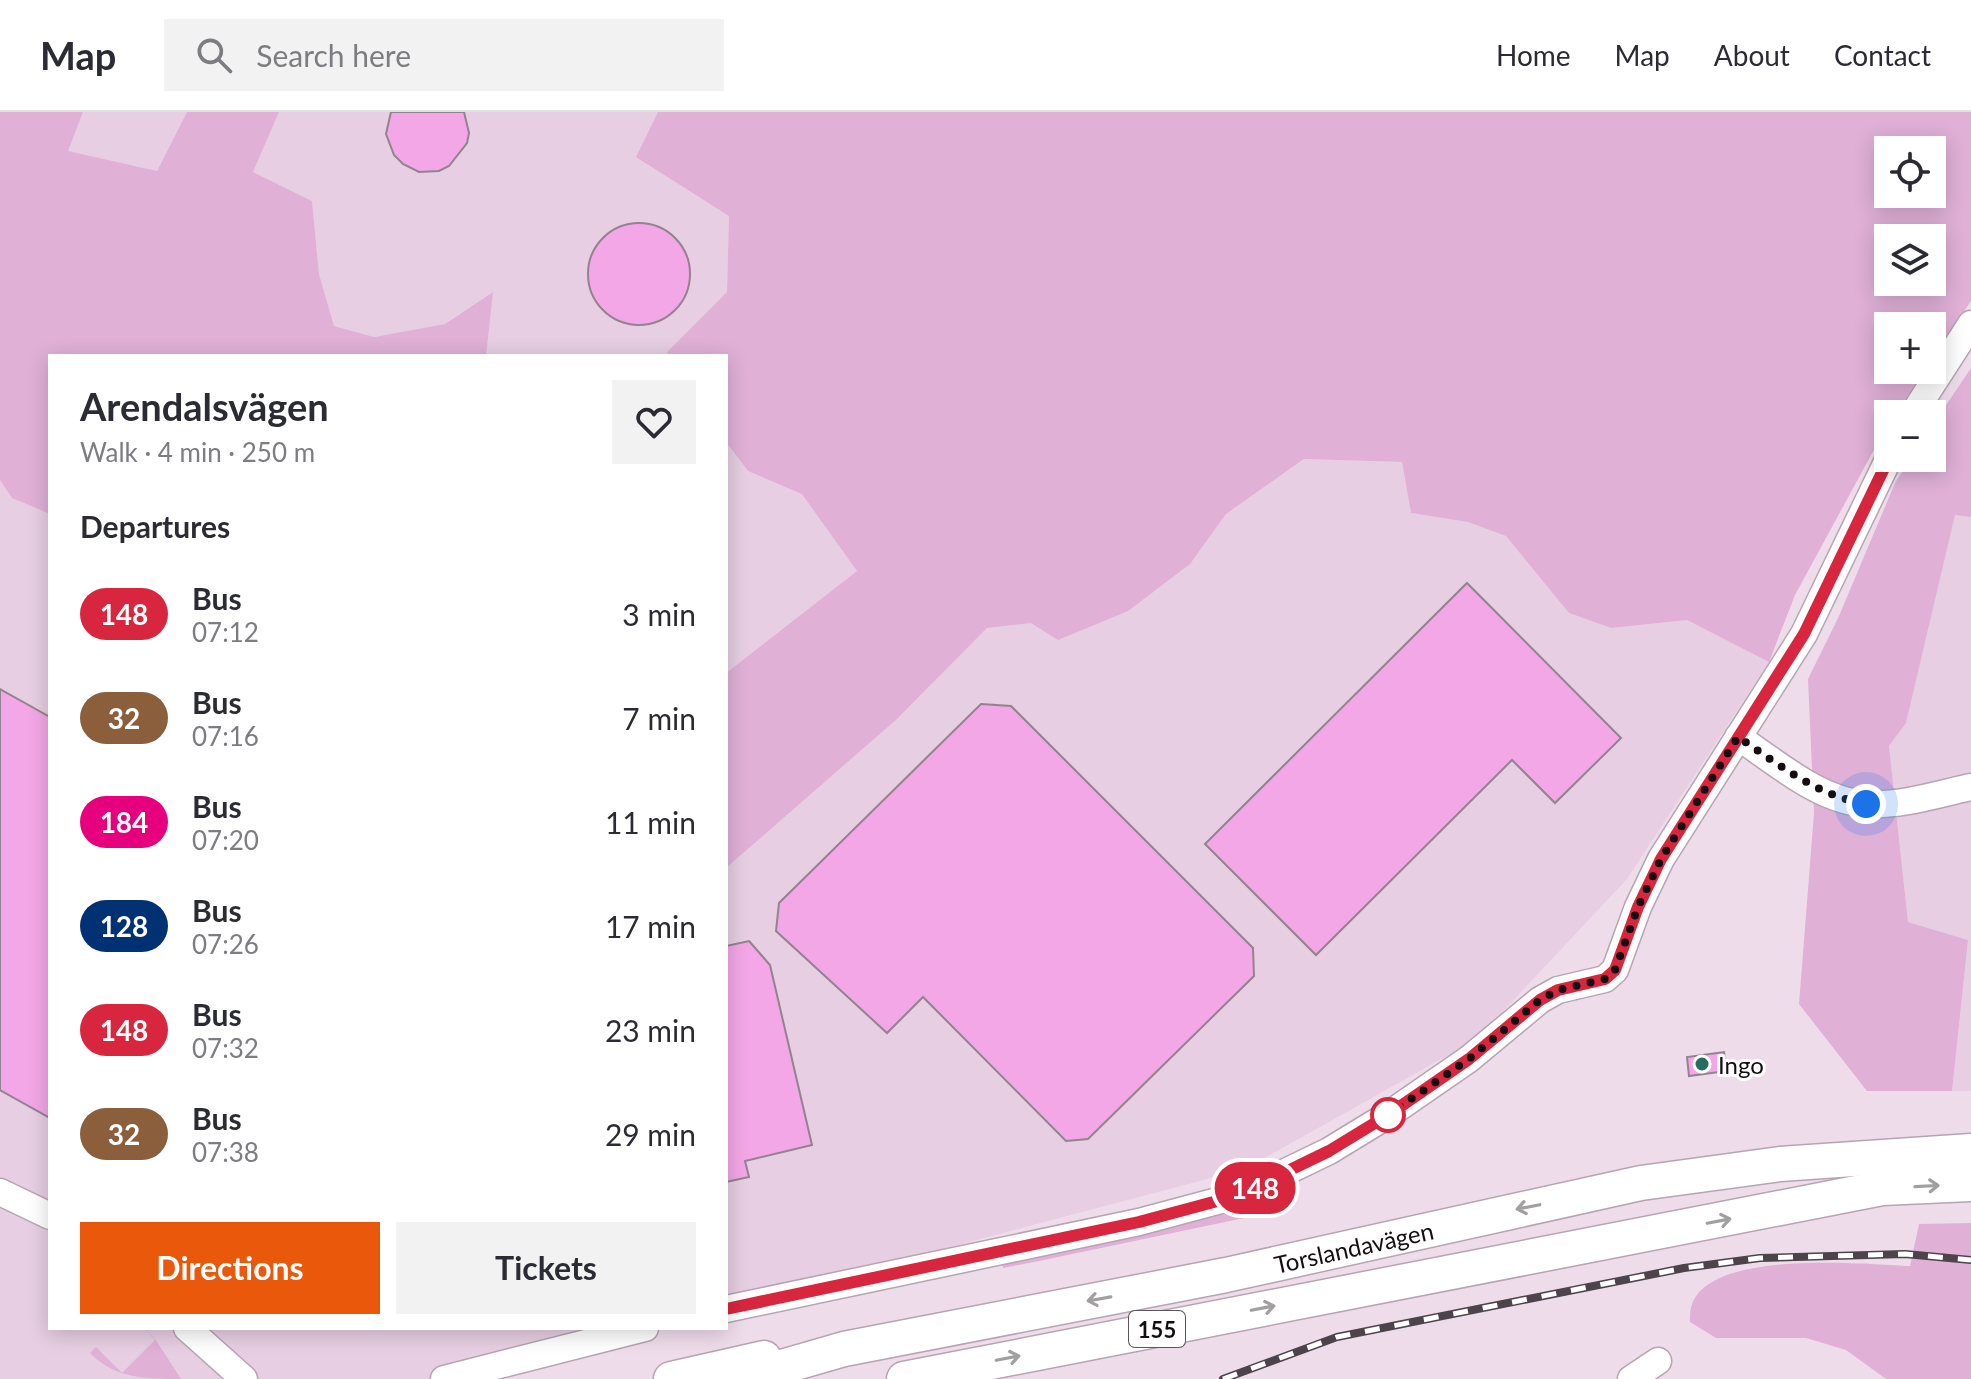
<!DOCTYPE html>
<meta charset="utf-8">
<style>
:root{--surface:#fff;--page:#f2f2f3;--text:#2b2b33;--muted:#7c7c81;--line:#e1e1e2;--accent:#ea580c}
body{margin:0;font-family:Lato,sans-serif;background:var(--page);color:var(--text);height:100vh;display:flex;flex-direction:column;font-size:30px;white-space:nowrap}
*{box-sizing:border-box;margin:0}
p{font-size:26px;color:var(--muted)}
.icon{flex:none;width:44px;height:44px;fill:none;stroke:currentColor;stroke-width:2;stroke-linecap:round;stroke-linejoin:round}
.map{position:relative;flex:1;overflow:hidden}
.details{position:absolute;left:48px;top:242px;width:680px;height:976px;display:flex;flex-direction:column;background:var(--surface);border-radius:0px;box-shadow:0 4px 20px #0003}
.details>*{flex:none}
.badge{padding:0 16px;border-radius:26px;font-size:28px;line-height:52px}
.controls{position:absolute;left:1874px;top:24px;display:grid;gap:16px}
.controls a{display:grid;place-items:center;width:72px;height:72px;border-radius:0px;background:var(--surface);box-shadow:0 4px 20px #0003;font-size:40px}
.you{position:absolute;width:40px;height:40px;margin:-20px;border:6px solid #fff;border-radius:50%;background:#1a73e8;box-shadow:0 0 0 12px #1a73e833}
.map>.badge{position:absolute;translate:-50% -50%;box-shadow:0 0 0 4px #fff}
h2{padding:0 32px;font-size:30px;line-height:72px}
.round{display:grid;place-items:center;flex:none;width:84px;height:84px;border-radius:0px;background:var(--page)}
.summary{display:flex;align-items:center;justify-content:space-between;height:136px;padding:0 32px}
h1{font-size:38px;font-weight:700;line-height:60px}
.button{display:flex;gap:16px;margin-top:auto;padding:16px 32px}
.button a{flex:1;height:92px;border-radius:0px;background:var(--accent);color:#fff;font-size:32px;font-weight:700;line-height:92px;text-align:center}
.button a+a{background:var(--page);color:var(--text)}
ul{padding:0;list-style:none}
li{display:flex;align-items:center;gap:24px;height:104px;padding:0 32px}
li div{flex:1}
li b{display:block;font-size:30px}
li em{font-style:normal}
li .badge{min-width:88px;font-weight:700;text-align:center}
header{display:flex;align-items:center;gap:48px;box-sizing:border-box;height:112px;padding:0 40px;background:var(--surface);border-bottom:2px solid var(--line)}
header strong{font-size:38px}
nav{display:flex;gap:44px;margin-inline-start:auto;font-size:28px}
.search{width:560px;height:72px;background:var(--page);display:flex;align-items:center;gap:20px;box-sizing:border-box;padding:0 28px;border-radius:0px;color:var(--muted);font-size:30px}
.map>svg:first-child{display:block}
.built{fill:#e7cee2}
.green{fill:#e0b0d7;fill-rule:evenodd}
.building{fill:#f3a7e6;stroke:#93828f;stroke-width:2}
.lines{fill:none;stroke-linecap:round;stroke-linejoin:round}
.minor-casing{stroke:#b6a4b2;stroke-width:29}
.major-casing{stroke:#b6a4b2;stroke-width:37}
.minor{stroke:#fff;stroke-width:26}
.major{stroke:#fff;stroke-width:34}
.rail-casing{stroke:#4d434a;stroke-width:8}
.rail{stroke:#fff;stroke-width:5;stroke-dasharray:15;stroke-linecap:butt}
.oneway{stroke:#a19fa0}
.line-casing{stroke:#fff;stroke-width:18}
.line{stroke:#d7263d;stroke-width:12}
.walk{stroke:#140e12;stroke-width:8;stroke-dasharray:0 14.4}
.poi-dot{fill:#276c60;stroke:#fff;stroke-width:3}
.stop-dot{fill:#fff;stroke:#d7263d;stroke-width:4}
.labels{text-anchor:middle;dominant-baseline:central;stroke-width:6;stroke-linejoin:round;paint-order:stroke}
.shield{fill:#fff;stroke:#5a5659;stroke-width:2}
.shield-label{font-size:22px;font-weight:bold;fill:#140e12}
.poi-label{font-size:24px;fill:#140e12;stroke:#fff;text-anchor:start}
.street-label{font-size:24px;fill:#140e12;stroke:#fff}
</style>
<header>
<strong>Map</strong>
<div class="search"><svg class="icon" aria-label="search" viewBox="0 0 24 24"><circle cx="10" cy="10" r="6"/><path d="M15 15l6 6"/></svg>Search here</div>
<nav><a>Home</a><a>Map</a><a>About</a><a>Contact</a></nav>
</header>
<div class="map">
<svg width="1971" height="1267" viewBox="0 0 1971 1267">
<rect width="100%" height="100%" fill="#efdceb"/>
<path class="built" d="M83 0H187L157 59 67 39Z
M279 0H658L637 45 729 103 727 180 667 240 669 244H486L492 181 445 212 374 225 334 214 319 162 312 89 253 60Z
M726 330 748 359 802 381 857 459 726 561Z
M1304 347 1402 350 1411 401 1468 410 1506 424 1569 501 1611 516 1687 508 1769 550 1627 767 1477 927 1245 1057 726 1194V756L897 607 987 516 1031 511 1190 452 1226 402Z
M0 368 12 386 50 402V1216H648L472 1267H0Z
M1955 402 1971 405V979H1952L1968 828 1908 810 1889 634 1906 611Z"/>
<path class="green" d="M0 0H83L68 39 157 59 187 0H279L253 60 312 89 319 162 334 214 374 225 445 212 493 180 486 244H50V402L12 386 0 368Z
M658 0H1971V189L1932 247V214H1888V258H1925L1895 302H1888V312L1795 483 1769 550 1687 508 1611 516 1569 501 1506 424 1468 410 1411 401 1402 350 1304 347 1226 402 1190 452 1128 499 1058 528 1031 511 987 516 897 607 726 756V561L857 459 802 382 748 359 726 330V244H669L667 240 727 180 729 104 636 45ZM1888 38H1932V82H1888ZM1888 126H1932V170H1888Z
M1971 256V405L1955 403 1906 611 1889 634 1908 810 1968 828 1952 979H1867L1799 892 1814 701 1808 567 1839 504 1895 371 1911 346H1932V314Z
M1271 1084 1274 1098 1268 1101 1039 1149 1003 1156 1002 1152 1225 1102Z
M1971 1111V1267H1886L1846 1238 1806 1226H1716L1690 1210C1690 1205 1690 1197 1692 1192 1713 1137 1863 1152 1910 1154L1919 1112Z
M144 1216 156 1228 181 1267C147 1267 115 1267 90 1241L96 1235 122 1261 155 1228Z"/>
<path class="building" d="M464 0 469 21 467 31 449 54 439 59 419 60 403 52 394 43 386 22 391 0Z
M588 162a51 51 0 1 1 102 0a51 51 0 1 1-102 0Z
M1467 471 1621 626 1555 691 1512 648 1316 843 1205 732Z
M0 577 50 605V1006L0 978Z
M981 592 1011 594 1253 836 1254 864 1088 1027 1066 1029 923 885 887 921 776 819 779 791Z
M749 829 770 853 812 1033 745 1049 749 1065 726 1070V834Z
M1724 940 1727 959 1689 964 1687 945Z"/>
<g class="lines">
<defs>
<path id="minor" d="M1913 302 1971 212
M1738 625C1776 650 1820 690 1868 692 1902 694 1938 682 1971 675
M0 1080 50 1104
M726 1197 1139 1110 1236 1084 1329 1039 1388 1003 1469 947 1540 888 1558 878 1605 867 1615 858 1638 795 1661 747 1804 522 1889 346
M187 1216 244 1267
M444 1267 645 1216
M1631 1267 1658 1249"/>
<g id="major">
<path d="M671 1267 764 1246"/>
<path id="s1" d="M740 1267 844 1237 1226 1163 1641 1071 1780 1052 1971 1039"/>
<path d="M904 1267 1882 1076 1971 1072"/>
</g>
</defs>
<use href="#minor" class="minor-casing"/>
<use href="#major" class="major-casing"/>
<use href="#minor" class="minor"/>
<use href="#major" class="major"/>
<defs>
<path id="rail" d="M1223 1267 1337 1225 1684 1156 1760 1146 1905 1142 1971 1148"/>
</defs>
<use href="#rail" class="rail-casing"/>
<use href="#rail" class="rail"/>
</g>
<defs><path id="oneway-shaft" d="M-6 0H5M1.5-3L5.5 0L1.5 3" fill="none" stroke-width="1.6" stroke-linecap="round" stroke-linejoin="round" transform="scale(2)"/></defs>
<g class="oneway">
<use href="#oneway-shaft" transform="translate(1927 1074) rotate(-3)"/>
<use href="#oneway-shaft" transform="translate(1528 1095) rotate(169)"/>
<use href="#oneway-shaft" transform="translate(1719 1109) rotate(-11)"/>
<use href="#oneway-shaft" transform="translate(1099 1187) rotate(170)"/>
<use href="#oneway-shaft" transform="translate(1263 1196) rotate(-11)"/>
<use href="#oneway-shaft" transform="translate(1008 1246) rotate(-11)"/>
</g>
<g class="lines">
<defs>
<path id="line" d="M726 1197 1139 1110 1236 1084 1329 1039 1388 1003 1469 947 1540 888 1558 878 1605 867 1615 858 1638 795 1661 747 1804 522 1889 346"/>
</defs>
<use href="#line" class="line-casing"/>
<use href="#line" class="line"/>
<path class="walk" d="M1388 1003 1469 947 1540 888 1558 878 1605 867 1615 858 1638 795 1661 747 1738 625C1778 652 1818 684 1866 692"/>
</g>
<circle class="poi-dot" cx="1702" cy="952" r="8"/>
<circle class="stop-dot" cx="1388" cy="1003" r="16"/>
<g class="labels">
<rect class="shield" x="1129" y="1199" width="56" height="36" rx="6"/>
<g class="shield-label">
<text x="1157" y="1217">155</text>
</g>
<g class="poi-label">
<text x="1718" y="952">Ingo</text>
</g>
<g class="street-label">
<text stroke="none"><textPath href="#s1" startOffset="628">Torslandavägen</textPath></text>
</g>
</g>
</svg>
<div class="controls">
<a><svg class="icon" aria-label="locate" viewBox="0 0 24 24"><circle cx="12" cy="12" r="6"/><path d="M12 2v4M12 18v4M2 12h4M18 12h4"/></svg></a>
<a><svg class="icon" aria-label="layers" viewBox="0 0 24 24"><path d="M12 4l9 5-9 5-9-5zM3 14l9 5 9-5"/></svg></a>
<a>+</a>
<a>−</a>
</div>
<div class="you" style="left:1866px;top:692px"></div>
<b class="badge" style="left:1255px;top:1076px;background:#d7263d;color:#fff">148</b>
<section class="details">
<div class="summary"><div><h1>Arendalsvägen</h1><p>Walk · 4 min · 250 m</p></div><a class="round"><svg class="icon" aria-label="heart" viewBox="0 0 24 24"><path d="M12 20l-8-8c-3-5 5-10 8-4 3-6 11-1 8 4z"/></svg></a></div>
<h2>Departures</h2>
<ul>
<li><span class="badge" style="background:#d7263d;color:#fff">148</span><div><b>Bus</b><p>07:12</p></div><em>3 min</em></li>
<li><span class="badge" style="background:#8b5e3c;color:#fff">32</span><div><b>Bus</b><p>07:16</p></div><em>7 min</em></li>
<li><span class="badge" style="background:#e6007e;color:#fff">184</span><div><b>Bus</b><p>07:20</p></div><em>11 min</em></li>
<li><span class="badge" style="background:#003273;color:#fff">128</span><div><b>Bus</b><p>07:26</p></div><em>17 min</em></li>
<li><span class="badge" style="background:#d7263d;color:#fff">148</span><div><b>Bus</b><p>07:32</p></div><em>23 min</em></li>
<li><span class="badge" style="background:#8b5e3c;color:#fff">32</span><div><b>Bus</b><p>07:38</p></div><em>29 min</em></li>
</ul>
<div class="button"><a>Directions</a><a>Tickets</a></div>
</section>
</div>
